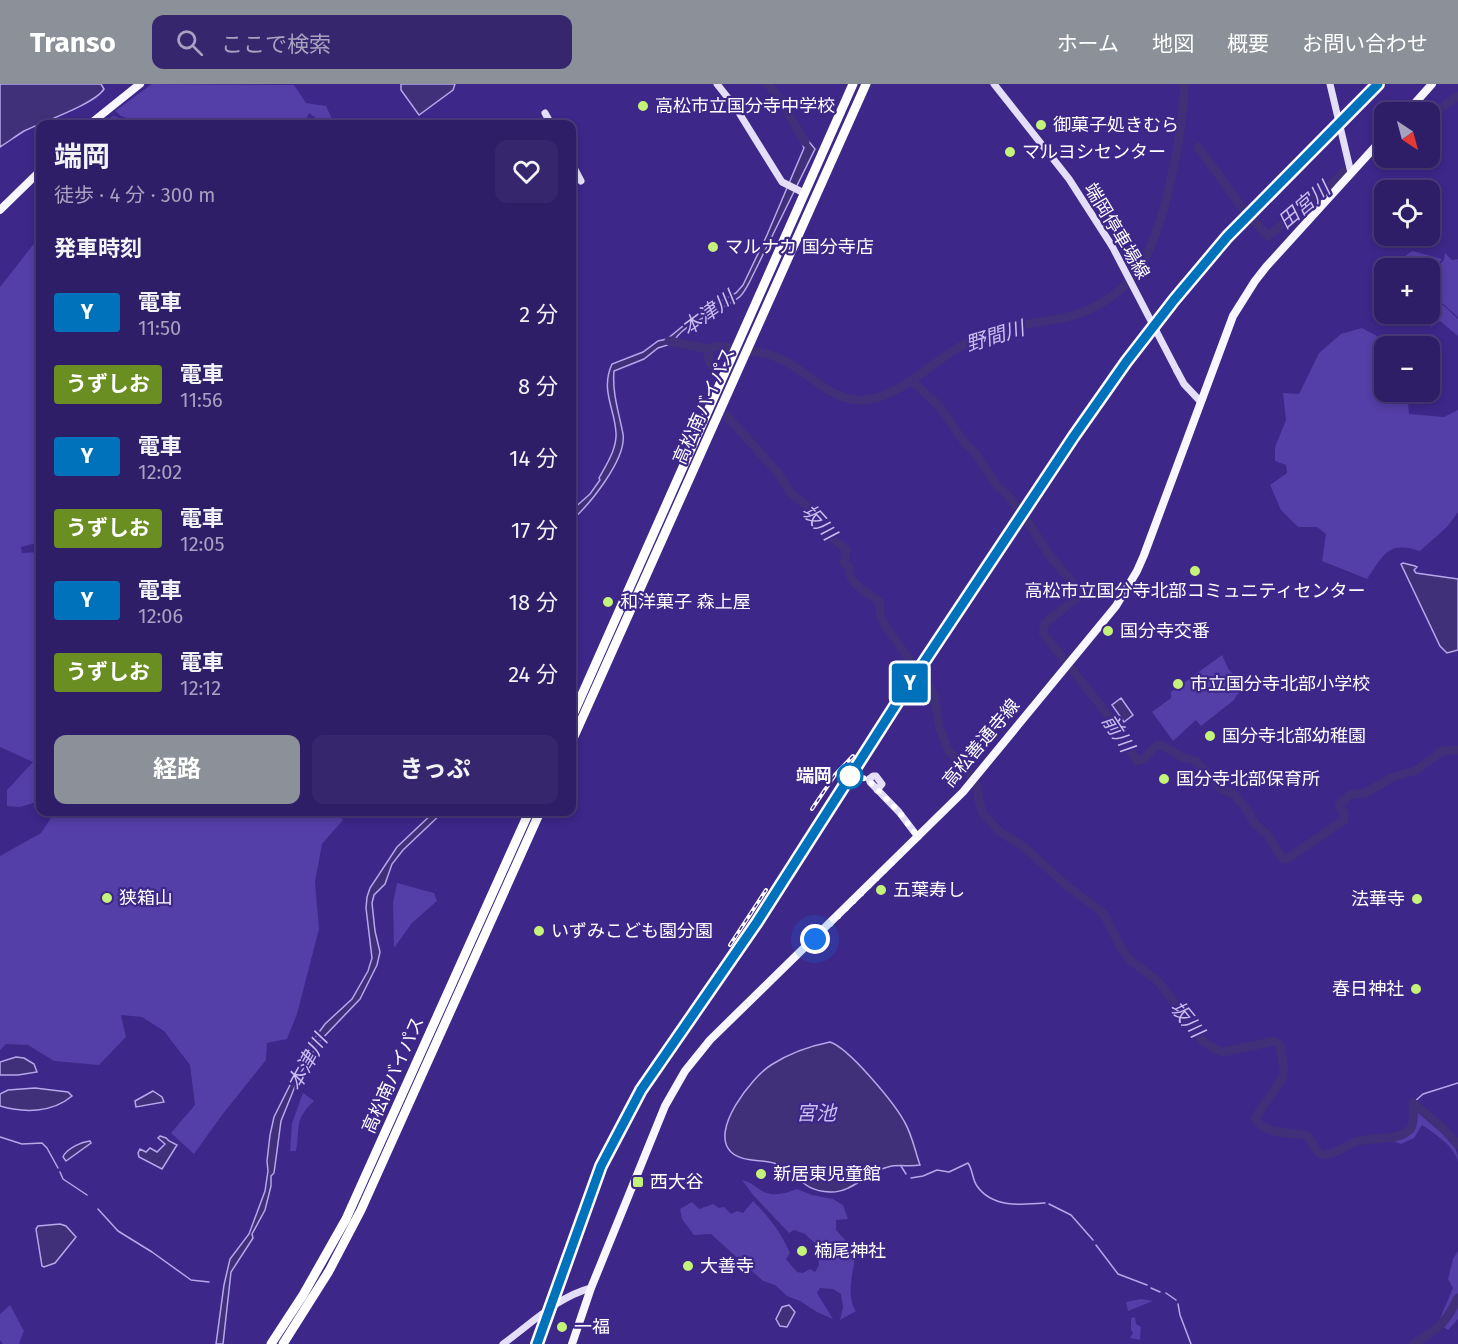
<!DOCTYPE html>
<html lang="ja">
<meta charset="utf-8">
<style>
:root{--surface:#2e1d67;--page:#36266d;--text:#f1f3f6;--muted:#a7a2c0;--line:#493b7b;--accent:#8c9099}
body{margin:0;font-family:"Fira Sans","Noto Sans JP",sans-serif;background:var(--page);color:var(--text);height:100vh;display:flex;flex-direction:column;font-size:22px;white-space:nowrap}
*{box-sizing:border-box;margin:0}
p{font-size:20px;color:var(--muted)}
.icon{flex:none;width:33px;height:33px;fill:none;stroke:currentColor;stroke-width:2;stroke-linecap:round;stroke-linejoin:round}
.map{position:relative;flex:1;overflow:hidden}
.panel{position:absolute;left:36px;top:36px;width:540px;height:696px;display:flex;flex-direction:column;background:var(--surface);border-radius:12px;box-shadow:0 3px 9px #0003,0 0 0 2px var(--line)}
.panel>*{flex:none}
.badge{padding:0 12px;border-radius:4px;font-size:21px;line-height:39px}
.needle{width:39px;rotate:144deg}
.tools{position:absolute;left:1374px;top:18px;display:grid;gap:12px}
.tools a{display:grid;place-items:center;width:66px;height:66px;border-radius:12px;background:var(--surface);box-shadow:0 3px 9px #0003,0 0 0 2px var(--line);font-size:30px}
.you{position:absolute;width:30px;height:30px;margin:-15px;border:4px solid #fff;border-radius:50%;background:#1a73e8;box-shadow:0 0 0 9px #1a73e833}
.map>.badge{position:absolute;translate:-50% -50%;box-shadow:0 0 0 3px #fff}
h2{padding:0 18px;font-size:22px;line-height:54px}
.round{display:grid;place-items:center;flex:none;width:63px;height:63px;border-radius:12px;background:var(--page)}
.head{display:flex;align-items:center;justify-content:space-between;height:102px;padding:0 18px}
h1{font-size:28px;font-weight:700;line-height:45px}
.action{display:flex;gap:12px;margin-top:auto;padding:12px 18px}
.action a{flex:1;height:69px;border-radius:12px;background:var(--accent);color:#fff;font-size:24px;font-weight:700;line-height:69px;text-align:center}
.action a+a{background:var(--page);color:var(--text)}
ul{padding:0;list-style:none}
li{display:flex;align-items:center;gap:18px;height:72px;padding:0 18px}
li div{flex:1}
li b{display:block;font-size:22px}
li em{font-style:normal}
li .badge{min-width:66px;font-weight:700;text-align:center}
header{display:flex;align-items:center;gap:36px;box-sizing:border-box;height:84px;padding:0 30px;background:var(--accent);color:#fff}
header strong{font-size:28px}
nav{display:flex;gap:33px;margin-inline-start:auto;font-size:21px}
.search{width:420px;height:54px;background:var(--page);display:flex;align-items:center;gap:15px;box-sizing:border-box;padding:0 21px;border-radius:12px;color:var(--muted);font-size:22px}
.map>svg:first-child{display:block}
.green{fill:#543ea7}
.water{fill:#402f79;stroke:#b5a8ea;stroke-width:1.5}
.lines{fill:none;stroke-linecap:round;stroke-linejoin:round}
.stream{stroke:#b5a8ea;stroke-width:1.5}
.river{stroke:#402f79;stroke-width:9}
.secondary{stroke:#e4def8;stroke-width:7}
.primary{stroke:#f8f6fe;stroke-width:8}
.highway{stroke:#fff;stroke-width:9}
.rail-casing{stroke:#fff;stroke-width:4}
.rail{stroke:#3d2789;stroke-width:1.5;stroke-dasharray:4.5;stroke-linecap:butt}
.secondary-bridge{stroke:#e4def8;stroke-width:7}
.line-casing{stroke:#fff;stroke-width:14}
.line{stroke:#0072bc;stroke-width:9}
.walk{stroke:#fff;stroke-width:6;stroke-dasharray:0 10.8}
.poi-dot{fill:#c5f279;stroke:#3d2789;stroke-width:2}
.stop-dot{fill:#fff;stroke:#0072bc;stroke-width:3}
.labels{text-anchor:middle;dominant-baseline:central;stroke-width:4.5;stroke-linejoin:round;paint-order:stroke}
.poi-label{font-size:18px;fill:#fff;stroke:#3d2789;text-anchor:start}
.street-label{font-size:18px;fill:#fff;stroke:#3d2789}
.stop-label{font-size:18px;font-weight:bold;fill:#fff;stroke:#3d2789;text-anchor:end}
.water-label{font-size:20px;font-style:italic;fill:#c9bff0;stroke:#3d2789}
</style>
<header>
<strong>Transo</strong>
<div class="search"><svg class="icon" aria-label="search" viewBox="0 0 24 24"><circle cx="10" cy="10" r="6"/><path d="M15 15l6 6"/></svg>ここで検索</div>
<nav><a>ホーム</a><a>地図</a><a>概要</a><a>お問い合わせ</a></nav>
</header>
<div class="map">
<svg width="1458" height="1260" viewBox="0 0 1458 1260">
<rect width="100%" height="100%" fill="#3d2789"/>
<path class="green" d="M152 0 294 1 306 19 326 22 332 35 331 40H320L317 35 309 29 304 40H103L113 32 139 40 140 38 121 32 115 27Z
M40 152V458L21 463 22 469 40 468V717L20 723 7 722V706L33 678 0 663V203Z
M1412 167 1442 175 1436 183 1433 216 1443 221 1458 235V252L1440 237 1431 243 1419 230H1430V184H1390Z
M1445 169 1452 176 1458 175V233L1434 212 1437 183 1444 176Z
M1362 244 1393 261 1384 262V308H1407L1409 330 1444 333 1458 326V428L1447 443 1420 467C1387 457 1385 470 1367 495L1322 477 1326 450 1317 443H1298L1281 426 1270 401 1287 389 1286 381 1275 377V363L1286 336 1283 309 1299 310 1319 269 1341 250Z
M1222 571 1228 584 1244 605 1236 612 1234 616 1201 642 1196 636 1173 657 1152 628 1171 614V608Z
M55 728H335L343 736 322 760 315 798 319 845 297 930 287 955 267 959 266 976 222 1031 194 1070 171 1049 195 1021 190 981 164 947 142 933 121 931 126 953 99 981 54 977 28 961 6 960 0 966V772L41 749Z
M397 799 434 809 437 817 412 839 394 864 393 819Z
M303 1009 314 1017C293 1037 301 1042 296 1067H290L292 1039Z
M1415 1024C1432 1039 1458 1053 1458 1077 1453 1061 1435 1050 1422 1041L1414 1054 1401 1060 1390 1056 1414 1045Z
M742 1096C753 1099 755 1103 764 1108 776 1113 786 1109 797 1105L812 1111 833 1115 843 1121 848 1135 836 1136V1146L856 1168C854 1185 845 1212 856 1227L840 1236 843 1223 841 1210 833 1205 820 1204 817 1209 833 1235 817 1228 800 1217 787 1212 775 1201 763 1197 711 1150 694 1151 682 1135 680 1125 692 1118 699 1125 713 1120 719 1124 724 1123 731 1130 737 1127 743 1129 753 1117C769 1133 781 1148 790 1169L786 1175 797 1188 803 1189 810 1185 815 1188 819 1181 818 1162 805 1150 794 1146 789 1149 753 1111Z
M1458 1167V1235L1448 1246 1438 1239 1453 1204 1448 1195 1453 1175Z
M1141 1215 1153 1217 1128 1227 1126 1218Z
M10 1221 24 1247 19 1260H3L0 1256V1230Z
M1135 1233 1136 1240 1141 1243 1140 1256 1130 1254 1133 1249 1131 1246V1234Z"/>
<path class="water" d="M0 0H101L104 5C95 20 42 38 24 47 16 52 8 58 0 63Z
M401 0H455L453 6 419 31 401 6Z
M801 48 815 65 749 199C746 204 743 211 738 214 723 226 677 242 674 259L658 264 644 275 614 287C612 309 619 329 623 350 627 375 589 421 572 436V426L590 410 600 396 599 394C606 381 617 365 616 349 615 325 600 306 612 280L643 268 658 257 667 255 699 229 736 209 743 201 767 151 804 64 798 51Z
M1403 479 1415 482 1417 483 1414 486 1416 489 1458 495V566L1447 569 1440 562 1401 480Z
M1121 614 1133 631 1124 638 1112 621Z
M434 728H443L403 766 392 780 385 800 374 811 372 819 375 847 380 868 377 881 360 915 319 958 300 990 281 1037 274 1089 271 1092V1102L265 1126 252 1150 253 1154 231 1188 223 1260H216L224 1201 230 1175 249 1150 265 1107 268 1087 267 1077 270 1051 274 1033 311 959 325 940 352 915 368 887 372 874 366 824 367 813 370 804 397 763Z
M830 958C849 964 894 1019 904 1037 912 1050 915 1067 920 1081 909 1083 898 1080 888 1083 867 1088 852 1109 830 1108 801 1107 801 1091 779 1081 765 1074 744 1080 731 1068 709 1047 752 993 771 981 788 970 810 962 830 958Z
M16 973 24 974 34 980 37 988 18 991H0V978Z
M35 1004 68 1008 72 1012C52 1029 24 1029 0 1022V1010L8 1006Z
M153 1007 162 1013 164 1018 136 1023 135 1017Z
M160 1052 166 1054 169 1057 177 1061 162 1085 139 1073 138 1069 140 1065 146 1068 150 1064 157 1068 165 1060 158 1054Z
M90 1057 91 1059 66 1077 63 1073C66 1065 81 1058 90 1057Z
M60 1140 66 1142 76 1153 55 1179 44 1183 42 1182 36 1145 38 1142Z
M789 1221 795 1228 787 1243 780 1242 776 1235 782 1223Z"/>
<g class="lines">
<path class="stream" d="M1413 1019 1423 1010 1458 999
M0 1053 22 1060 42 1059 47 1064 58 1084
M901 1082 906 1090
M60 1088 63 1095 87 1111
M911 1094 923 1092 937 1086 949 1088 968 1079C973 1086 972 1095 977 1102 992 1124 1022 1121 1045 1119
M1049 1120 1071 1131 1093 1156
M98 1125 118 1147 152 1168 191 1196 209 1198
M1096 1161 1118 1190 1147 1201
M1151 1204 1160 1208
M1166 1209 1176 1216
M1178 1220 1180 1231 1191 1260"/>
<path class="river" d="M768 0 782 18 805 58
M1430 32 1458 12
M1198 63 1244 126 1268 152 1329 103 1345 87
M1376 70 1384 64
M669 257 708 265 716 262C734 265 753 266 770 271 802 280 825 314 858 316 895 319 934 275 965 260 977 254 990 248 1003 245 1029 238 1058 238 1083 228 1104 220 1124 205 1137 188 1163 152 1185 44 1184 0
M708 265 709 277 716 287
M911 296 940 323 964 358 975 369 998 403 1006 409 1026 435 1050 472 1082 510 1045 539 1043 549 1108 631 1137 677 1144 675 1157 661 1163 662 1184 674 1196 677 1220 704 1234 710 1245 723 1255 740 1268 751 1282 774 1287 775 1344 736V729L1339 721 1350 711 1365 709 1393 693 1417 686 1442 667 1458 666
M727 332 778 389 790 408 810 425 825 449 846 465 844 479 849 483C848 500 868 509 880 518V531L884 540 912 579
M920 590 934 611 940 645 948 666 966 684 978 704 979 717 983 730 1000 748 1024 763 1066 801 1103 829 1121 864 1131 877 1158 897 1202 956 1216 966 1224 968 1274 957 1280 961 1284 985 1283 993 1255 1034C1264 1052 1291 1047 1307 1052 1312 1057 1315 1067 1321 1070 1331 1074 1346 1061 1355 1058 1372 1052 1395 1058 1409 1046 1415 1042 1413 1026 1413 1019L1445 1046 1458 1061
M1413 1260C1437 1245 1445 1241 1458 1214"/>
<path class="secondary" d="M717 0 736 24 782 98 804 109
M994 0 1069 95 1112 162
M1330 0 1351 89
M545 29 551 40
M572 80 581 97
M1177 287 1184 300 1200 317
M877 706 882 700 876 692H873L869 695 870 698 899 728 918 753
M503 1260C531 1240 557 1213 591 1204"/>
<path class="primary" d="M1407 28 1432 0
M90 40 140 0
M0 126 40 87
M572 1260 591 1204 665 1022 685 987 710 956 963 708 1116 522 1137 487 1144 471 1233 232 1255 197 1266 183 1384 53"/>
<path class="highway" d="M572 633 853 0
M572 657 866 0
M271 1260 303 1211 346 1135 529 728
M283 1260 329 1187 361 1126 540 728"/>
<defs>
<path id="rail" d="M812 725 835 691 853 672
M730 861 766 806
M537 1260 601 1081 641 1006 757 838 902 611 1074 352 1126 278 1174 216 1227 153 1378 0"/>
</defs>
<use href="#rail" class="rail-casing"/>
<use href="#rail" class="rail"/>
<path class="secondary-bridge" d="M1112 162 1177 287"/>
</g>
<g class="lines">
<defs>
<path id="line" d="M537 1260 601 1082 641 1006 757 838 902 611 1074 352 1126 278 1174 216 1227 153 1378 0"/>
</defs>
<use href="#line" class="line-casing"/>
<use href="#line" class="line"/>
<path class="walk" d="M815 855 918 753 899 728 870 698 869 695 850 692"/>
</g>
<g class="poi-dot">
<circle cx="643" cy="22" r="6"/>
<circle cx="1041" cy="41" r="6"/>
<circle cx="1010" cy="68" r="6"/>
<circle cx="713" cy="163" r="6"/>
<circle cx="1195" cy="487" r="6"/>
<circle cx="608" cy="518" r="6"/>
<circle cx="1108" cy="547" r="6"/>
<circle cx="1178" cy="600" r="6"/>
<circle cx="1210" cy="652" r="6"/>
<circle cx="1164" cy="695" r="6"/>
<circle cx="881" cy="806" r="6"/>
<circle cx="107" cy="814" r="6"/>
<circle cx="1417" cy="815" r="6"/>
<circle cx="539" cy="847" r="6"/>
<circle cx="1416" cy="905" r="6"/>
<circle cx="761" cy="1090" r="6"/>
<rect x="632" y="1092" width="12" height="12" rx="3"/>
<circle cx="802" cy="1167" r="6"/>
<circle cx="688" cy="1182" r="6"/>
<circle cx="562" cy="1243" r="6"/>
</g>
<circle class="stop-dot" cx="850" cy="692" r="12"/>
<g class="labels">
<g class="poi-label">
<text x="655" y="22">高松市立国分寺中学校</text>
<text x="1053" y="41">御菓子処きむら</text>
<text x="1022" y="68">マルヨシセンター</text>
<text x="725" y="163">マルナカ 国分寺店</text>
<text x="1195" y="507" text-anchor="middle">高松市立国分寺北部コミュニティセンター</text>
<text x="620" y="518">和洋菓子 森上屋</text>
<text x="1120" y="547">国分寺交番</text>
<text x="1190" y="600">市立国分寺北部小学校</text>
<text x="1222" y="652">国分寺北部幼稚園</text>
<text x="1176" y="695">国分寺北部保育所</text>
<text x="893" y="806">五葉寿し</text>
<text x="119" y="814">狭箱山</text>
<text x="1405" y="815" text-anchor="end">法華寺</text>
<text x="551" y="847">いずみこども園分園</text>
<text x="1404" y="905" text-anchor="end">春日神社</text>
<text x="773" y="1090">新居東児童館</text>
<text x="650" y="1098">西大谷</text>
<text x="814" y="1167">楠尾神社</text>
<text x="700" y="1182">大善寺</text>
<text x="574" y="1243">一福</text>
</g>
<g class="street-label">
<text transform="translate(1117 147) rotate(59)">端岡停車場線</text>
<text transform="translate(704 322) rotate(-66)">高松南バイパス</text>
<text transform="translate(981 659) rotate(-50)">高松善通寺線</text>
<text transform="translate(393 991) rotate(-66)">高松南バイパス</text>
</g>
<g class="stop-label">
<text x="832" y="692">端岡</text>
</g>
<g class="water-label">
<text transform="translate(1304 121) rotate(-40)">田宮川</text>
<text transform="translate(708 229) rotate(-36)">本津川</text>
<text transform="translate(995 252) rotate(-17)">野間川</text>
<text transform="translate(819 438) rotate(48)">坂川</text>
<text transform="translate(1118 649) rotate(57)">前川</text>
<text transform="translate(1187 935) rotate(51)">坂川</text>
<text transform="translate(307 978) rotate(-61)">本津川</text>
<text x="816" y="1029">宮池</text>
</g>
</g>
</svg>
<div class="tools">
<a><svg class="needle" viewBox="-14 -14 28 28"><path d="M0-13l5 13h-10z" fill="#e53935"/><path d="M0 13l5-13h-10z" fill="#a7a2c0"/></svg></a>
<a><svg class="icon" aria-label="locate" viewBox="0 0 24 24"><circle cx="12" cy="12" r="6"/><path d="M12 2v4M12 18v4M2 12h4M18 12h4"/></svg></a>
<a>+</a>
<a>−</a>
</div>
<div class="you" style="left:815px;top:855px"></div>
<b class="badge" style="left:910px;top:599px;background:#0072bc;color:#fff">Y</b>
<section class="panel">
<div class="head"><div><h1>端岡</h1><p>徒歩 · 4 分 · 300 m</p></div><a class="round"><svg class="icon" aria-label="heart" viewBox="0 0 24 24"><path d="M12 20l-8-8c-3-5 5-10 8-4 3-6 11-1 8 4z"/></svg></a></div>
<h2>発車時刻</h2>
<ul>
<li><span class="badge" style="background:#0072bc;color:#fff">Y</span><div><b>電車</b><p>11:50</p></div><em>2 分</em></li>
<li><span class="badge" style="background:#6b8e23;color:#fff">うずしお</span><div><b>電車</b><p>11:56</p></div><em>8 分</em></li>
<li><span class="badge" style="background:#0072bc;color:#fff">Y</span><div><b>電車</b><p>12:02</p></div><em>14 分</em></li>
<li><span class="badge" style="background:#6b8e23;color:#fff">うずしお</span><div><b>電車</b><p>12:05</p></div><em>17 分</em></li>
<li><span class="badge" style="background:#0072bc;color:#fff">Y</span><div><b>電車</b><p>12:06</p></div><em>18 分</em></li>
<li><span class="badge" style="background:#6b8e23;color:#fff">うずしお</span><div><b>電車</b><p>12:12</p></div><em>24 分</em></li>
</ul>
<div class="action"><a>経路</a><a>きっぷ</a></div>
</section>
</div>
